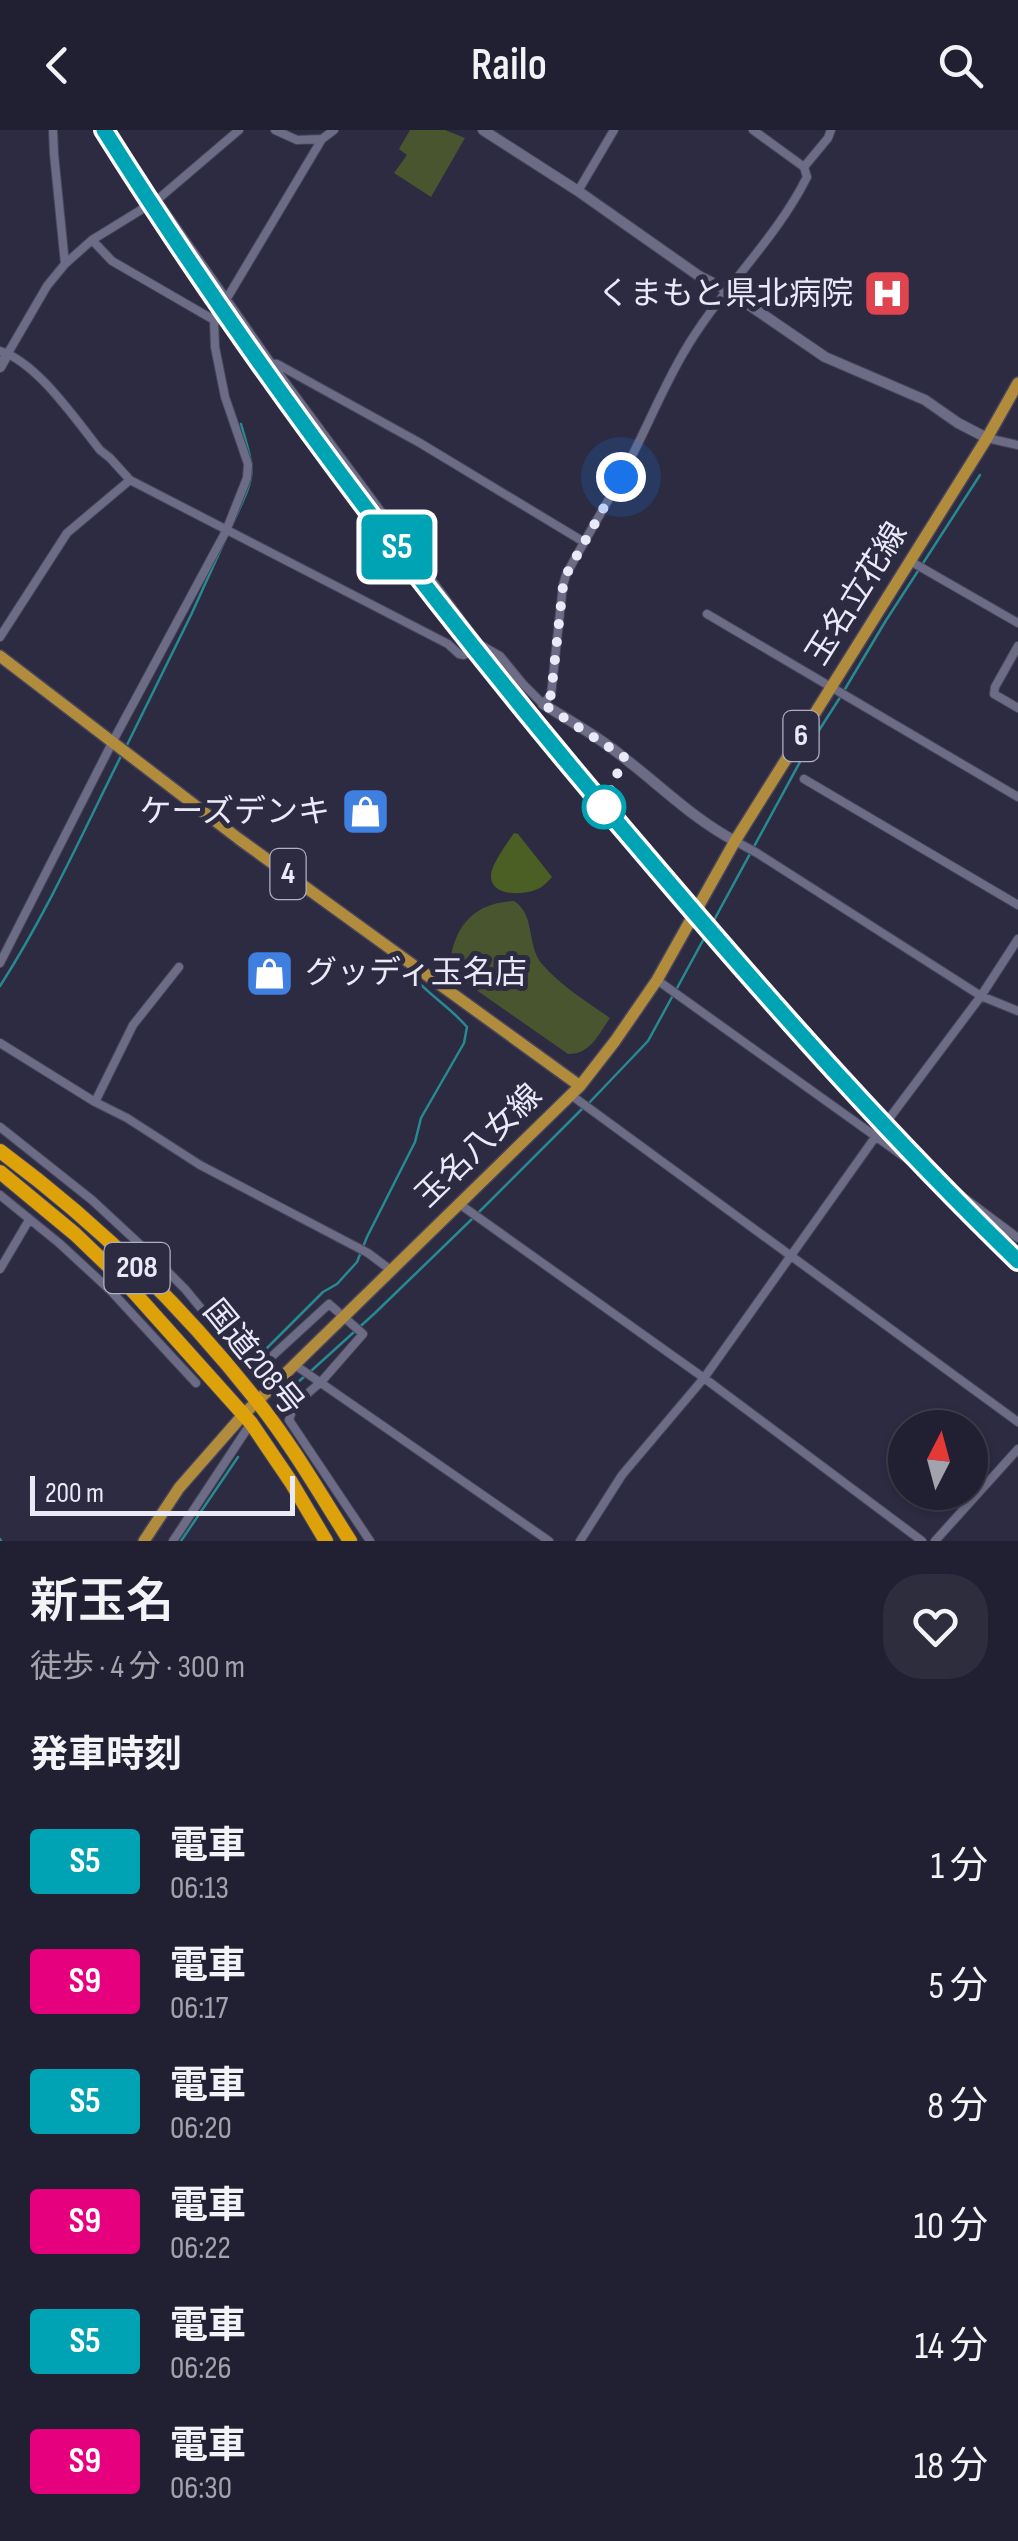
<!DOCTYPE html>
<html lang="ja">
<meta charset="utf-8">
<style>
:root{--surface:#212032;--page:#2d2d3e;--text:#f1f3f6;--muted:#a2a3ac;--line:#3e3e4d}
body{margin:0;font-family:"Sofia Sans Condensed","Noto Sans JP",sans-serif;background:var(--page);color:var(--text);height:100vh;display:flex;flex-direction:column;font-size:38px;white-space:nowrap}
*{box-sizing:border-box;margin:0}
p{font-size:32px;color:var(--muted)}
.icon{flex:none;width:55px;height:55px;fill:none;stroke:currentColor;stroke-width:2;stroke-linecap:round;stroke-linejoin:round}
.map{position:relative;height:1411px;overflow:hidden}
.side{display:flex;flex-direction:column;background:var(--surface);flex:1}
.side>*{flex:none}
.badge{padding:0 20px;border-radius:8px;font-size:35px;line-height:65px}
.needle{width:65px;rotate:6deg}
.fabs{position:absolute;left:888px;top:1280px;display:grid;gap:20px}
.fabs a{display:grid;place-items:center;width:100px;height:100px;border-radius:50%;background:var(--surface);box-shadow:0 2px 8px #0004,0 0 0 2px var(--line);font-size:50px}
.scale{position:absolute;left:30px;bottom:25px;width:265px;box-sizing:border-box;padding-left:10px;border:5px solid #e9e9f8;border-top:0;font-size:28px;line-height:35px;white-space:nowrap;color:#e9e9f8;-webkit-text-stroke:8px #2c2b42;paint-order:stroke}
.you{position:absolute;width:50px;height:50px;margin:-25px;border:8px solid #fff;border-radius:50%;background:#1a73e8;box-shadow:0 0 0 15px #1a73e833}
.map>.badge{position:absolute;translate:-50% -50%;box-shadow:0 0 0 5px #fff}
h2{padding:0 30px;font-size:38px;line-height:90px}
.round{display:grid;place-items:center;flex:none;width:105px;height:105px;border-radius:40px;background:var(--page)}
.summary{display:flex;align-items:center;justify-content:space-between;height:170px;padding:0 30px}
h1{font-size:48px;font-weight:600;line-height:75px}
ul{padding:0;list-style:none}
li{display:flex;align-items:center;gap:30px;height:120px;padding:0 30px}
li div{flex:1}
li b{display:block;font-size:38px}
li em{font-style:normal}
li .badge{min-width:110px;font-weight:700;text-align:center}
header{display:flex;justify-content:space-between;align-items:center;height:130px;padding:0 30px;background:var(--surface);font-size:45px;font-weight:600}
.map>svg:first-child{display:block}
.green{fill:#48552e}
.forest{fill:#4b5e23}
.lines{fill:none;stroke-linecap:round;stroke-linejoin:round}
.stream{stroke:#278a90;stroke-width:2.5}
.street-casing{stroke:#48465a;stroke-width:10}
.secondary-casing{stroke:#48465a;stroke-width:12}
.primary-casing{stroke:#48465a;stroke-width:14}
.highway-casing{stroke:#48465a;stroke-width:16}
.street{stroke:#6d6c87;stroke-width:8}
.secondary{stroke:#6d6c87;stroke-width:10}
.primary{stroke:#b08c3c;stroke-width:11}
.highway{stroke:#dda20a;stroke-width:14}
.rail{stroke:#838296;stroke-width:2.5;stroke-dasharray:18 18;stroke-linecap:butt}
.line-casing{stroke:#fff;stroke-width:22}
.line{stroke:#00a3b4;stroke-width:15}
.walk{stroke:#e9e9f8;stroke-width:10;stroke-dasharray:0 18}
.stop-dot{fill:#fff;stroke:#00a3b4;stroke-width:5}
.labels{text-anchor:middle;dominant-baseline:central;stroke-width:10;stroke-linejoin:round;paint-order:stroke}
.shield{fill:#2c2b42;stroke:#b0b0c1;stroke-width:2.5}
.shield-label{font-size:30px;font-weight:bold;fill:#e9e9f8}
.poi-label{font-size:32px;fill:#e9e9f8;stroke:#2c2b42;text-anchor:end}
.street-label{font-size:32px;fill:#e9e9f8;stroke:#2c2b42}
</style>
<header><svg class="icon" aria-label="back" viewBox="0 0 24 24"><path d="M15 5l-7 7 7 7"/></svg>Railo<svg class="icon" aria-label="search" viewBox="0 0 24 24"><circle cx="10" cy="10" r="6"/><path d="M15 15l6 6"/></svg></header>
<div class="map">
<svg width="1018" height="1411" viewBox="0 0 1018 1411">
<rect width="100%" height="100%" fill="#2c2b42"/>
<path class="green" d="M410 0H445L465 8 431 67 394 43 407 25 399 19Z
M514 771C536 785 526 815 542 834 561 856 586 871 610 888 598 905 591 924 568 924L449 841C452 799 471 773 514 771Z"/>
<path class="forest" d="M514 703 518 704 552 747C549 750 544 756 540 758 527 765 492 768 491 747 490 736 508 712 514 703Z"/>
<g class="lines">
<path class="stream" d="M234 391C256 342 256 346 241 294
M845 559 885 492 980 345
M126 617 191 485 226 408
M0 856C47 783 83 702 122 624
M676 860 807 619 841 566
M588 974 648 911 672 867
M478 1083 582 979
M253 1226 265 1220 323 1162 337 1154 357 1132 367 1107 415 1012 421 988 464 913 467 897C450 877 427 864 411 844
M311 1241 375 1183 472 1089
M283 1265 305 1246
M0 1409 1 1411
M181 1411 238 1327"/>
<defs>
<path id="street" d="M53 0 54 24 65 134
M275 0 297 10 322 9
M753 0 804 37
M578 61 614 0
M157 70 271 233 479 514 500 526 523 554 543 574 551 565 563 455 566 445C584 411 604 379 622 345 644 305 661 261 684 222 720 160 775 111 807 47L804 37 828 8 831 0
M92 110 112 131 214 190
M0 221C37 232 76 290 100 320L110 328 130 350 448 514 459 524 464 525 479 514
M8 223 47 156 65 134 92 110 157 70 239 0
M271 233 277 234 420 313 584 412
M987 308 1018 315
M910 431 1018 493
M707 484 1018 667
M0 507 67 403 130 350
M1018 516 995 557 994 564 1018 578
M804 649 1018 775
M735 711 757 723 981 866 1018 881
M0 833 113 611 226 401 247 348 248 334 225 267 215 217 214 190 322 9 334 0
M657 850 917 1036 943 1052 1018 1108
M0 913 95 972 133 895 179 837
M571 965 1018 1292
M95 972 127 988 200 1035 368 1123 392 1141
M0 997 92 1070 147 1121 185 1159 237 1222 257 1240 329 1174 363 1204 321 1252 294 1275 289 1290 370 1411
M0 1065 59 1113 111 1161 196 1253
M458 1073 704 1248 922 1411
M0 1139 29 1090
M295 1235 549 1411
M173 1411 251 1293
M580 1411 622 1345 704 1248 876 1006 981 866 1018 809
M935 1411 1018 1319"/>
<path id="secondary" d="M483 0 578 61 699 146 727 160 825 227 925 270 958 293 987 308
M0 237 8 223
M543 574C572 592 602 609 628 631 663 658 695 690 735 711"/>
<path id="primary" d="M0 526 239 709 580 956
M144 1411 179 1358 243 1285 580 956 615 911 657 850 735 711 987 308 1018 253"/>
<path id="highway" d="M0 1021C96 1092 183 1177 257 1271 292 1315 320 1364 350 1411
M0 1042 75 1104 124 1151 251 1293 291 1352 326 1411"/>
</defs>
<use href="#street" class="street-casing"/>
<use href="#secondary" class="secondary-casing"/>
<use href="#primary" class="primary-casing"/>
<use href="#highway" class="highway-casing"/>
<use href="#street" class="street"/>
<use href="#secondary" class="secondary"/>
<use href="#primary" class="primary"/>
<use href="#highway" class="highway"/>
<path class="rail" d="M97 0 227 195 340 352 456 506 604 685 787 900 1018 1140"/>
</g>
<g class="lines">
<defs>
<path id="line" d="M104 0C271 266 465 516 670 754 781 884 895 1012 1018 1131"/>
</defs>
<use href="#line" class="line-casing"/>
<use href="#line" class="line"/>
<path class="walk" d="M604 677 624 627 543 574 551 565 563 456 566 445 621 347"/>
</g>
<defs>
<symbol id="hospital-square" viewBox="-11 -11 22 22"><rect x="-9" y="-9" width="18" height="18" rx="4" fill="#e0444e" stroke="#2c2b42"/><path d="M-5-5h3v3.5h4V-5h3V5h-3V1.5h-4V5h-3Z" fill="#fff"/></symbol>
<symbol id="shop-square" viewBox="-11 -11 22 22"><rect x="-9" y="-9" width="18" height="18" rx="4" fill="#3f7fe0" stroke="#2c2b42"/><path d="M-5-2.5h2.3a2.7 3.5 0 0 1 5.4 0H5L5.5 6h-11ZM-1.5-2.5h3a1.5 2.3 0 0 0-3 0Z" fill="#fff"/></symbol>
</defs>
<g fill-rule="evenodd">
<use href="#hospital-square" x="860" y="136" width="55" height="55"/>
<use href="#shop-square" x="338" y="654" width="55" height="55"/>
<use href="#shop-square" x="242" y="816" width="55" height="55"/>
</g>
<circle class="stop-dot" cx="604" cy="677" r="20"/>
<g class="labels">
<g class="shield">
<rect x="783.5" y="581" width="35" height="50" rx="8"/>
<rect x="270.5" y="719" width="35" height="50" rx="8"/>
<rect x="104.5" y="1113" width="65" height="50" rx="8"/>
</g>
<g class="shield-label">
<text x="801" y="606">6</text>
<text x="288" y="744">4</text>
<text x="137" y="1138">208</text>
</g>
<g class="poi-label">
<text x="853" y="164">くまもと県北病院</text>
<text x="330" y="682">ケーズデンキ</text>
<text x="305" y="843" text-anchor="start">グッディ玉名店</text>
</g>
<g class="street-label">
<text transform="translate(857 464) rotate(-58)">玉名立花線</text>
<text transform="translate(479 1016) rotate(-44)">玉名八女線</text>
<text transform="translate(253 1228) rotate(51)">国道208号</text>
</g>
</g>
</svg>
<div class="fabs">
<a><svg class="needle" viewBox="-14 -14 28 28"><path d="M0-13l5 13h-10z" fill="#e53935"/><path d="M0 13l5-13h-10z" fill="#a2a3ac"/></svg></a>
</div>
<div class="scale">200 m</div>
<div class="you" style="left:621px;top:347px"></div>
<b class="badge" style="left:397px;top:417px;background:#00a3b4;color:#fff">S5</b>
</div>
<section class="side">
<div class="summary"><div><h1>新玉名</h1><p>徒歩 · 4 分 · 300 m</p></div><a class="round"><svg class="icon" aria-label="heart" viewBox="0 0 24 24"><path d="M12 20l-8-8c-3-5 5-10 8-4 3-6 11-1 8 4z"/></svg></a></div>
<h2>発車時刻</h2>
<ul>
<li><span class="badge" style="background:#00a3b4;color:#fff">S5</span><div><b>電車</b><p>06:13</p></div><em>1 分</em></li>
<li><span class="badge" style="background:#e6007e;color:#fff">S9</span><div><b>電車</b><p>06:17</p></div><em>5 分</em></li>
<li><span class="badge" style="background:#00a3b4;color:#fff">S5</span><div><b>電車</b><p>06:20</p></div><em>8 分</em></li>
<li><span class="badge" style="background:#e6007e;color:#fff">S9</span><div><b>電車</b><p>06:22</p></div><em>10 分</em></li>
<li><span class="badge" style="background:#00a3b4;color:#fff">S5</span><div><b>電車</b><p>06:26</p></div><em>14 分</em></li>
<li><span class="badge" style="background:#e6007e;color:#fff">S9</span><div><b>電車</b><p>06:30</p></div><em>18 分</em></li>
</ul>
</section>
